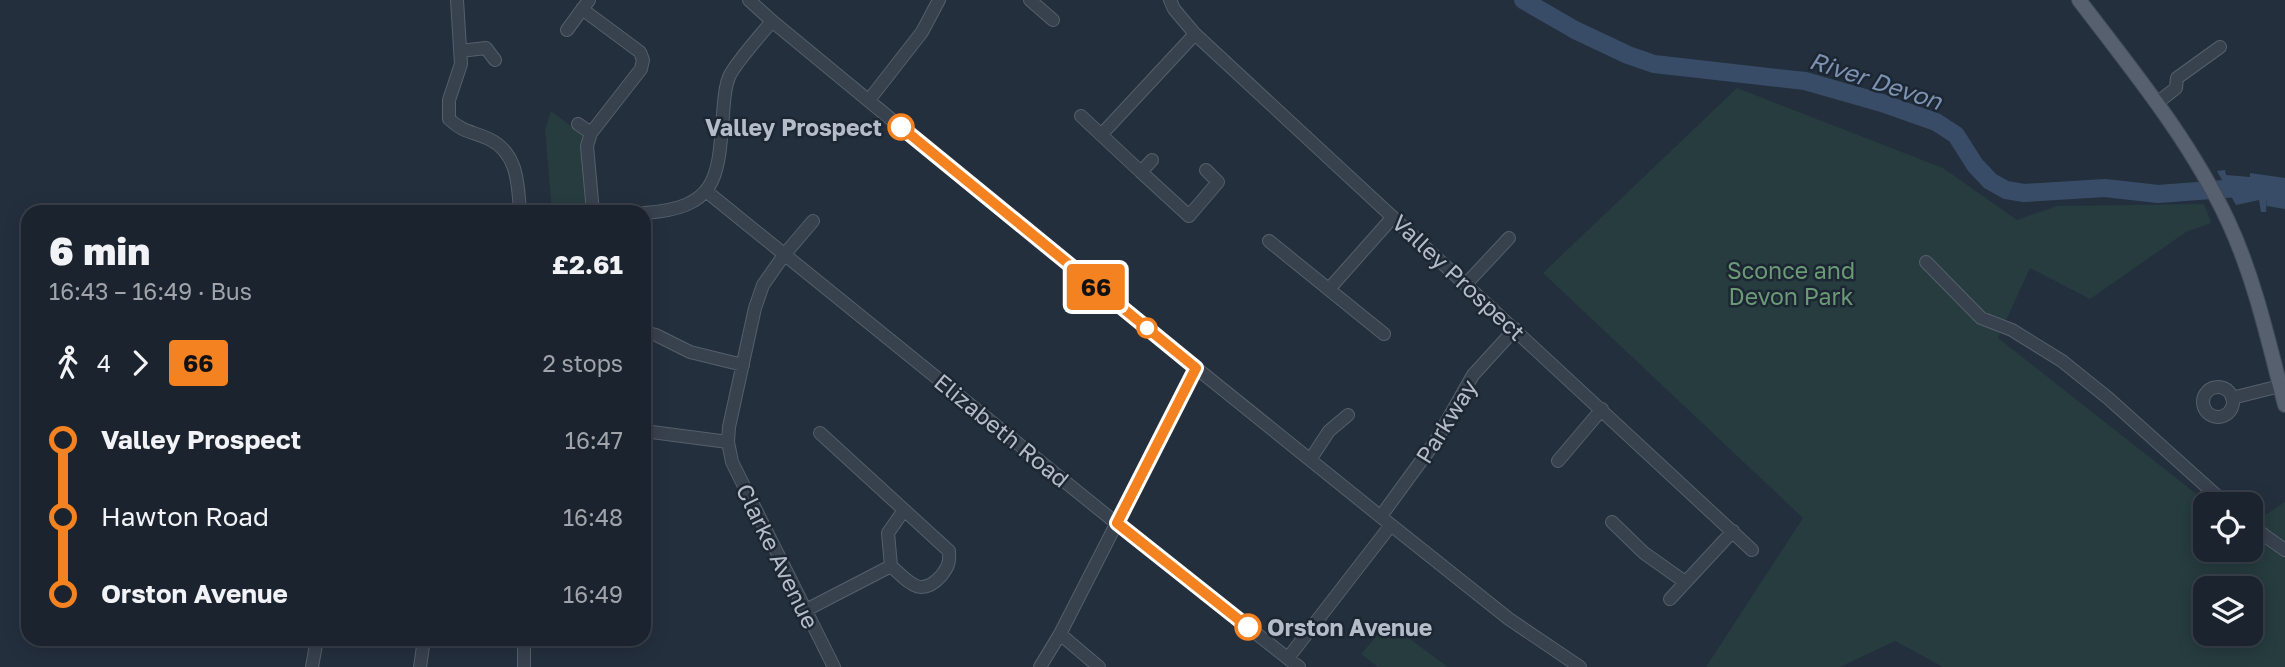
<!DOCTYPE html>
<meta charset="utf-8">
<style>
:root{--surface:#1b232e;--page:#282f3a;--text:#f1f3f6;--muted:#a0a4aa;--line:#39404a}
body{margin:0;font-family:"Golos Text",sans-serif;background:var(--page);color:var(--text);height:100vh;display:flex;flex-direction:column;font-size:26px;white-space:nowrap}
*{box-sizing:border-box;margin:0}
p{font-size:23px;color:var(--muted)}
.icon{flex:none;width:38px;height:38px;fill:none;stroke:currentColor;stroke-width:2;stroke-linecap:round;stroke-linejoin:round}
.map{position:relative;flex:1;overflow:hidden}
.panel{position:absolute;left:21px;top:205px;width:630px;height:441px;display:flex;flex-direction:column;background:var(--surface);border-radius:21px;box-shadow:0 4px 18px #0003,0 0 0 2px var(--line)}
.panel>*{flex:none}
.badge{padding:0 14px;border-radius:5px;font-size:24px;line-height:46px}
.tools{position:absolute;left:2193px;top:492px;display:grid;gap:14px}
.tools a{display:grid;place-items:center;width:70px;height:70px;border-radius:14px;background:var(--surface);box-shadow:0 4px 18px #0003,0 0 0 2px var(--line);font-size:35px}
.map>.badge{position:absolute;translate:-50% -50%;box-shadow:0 0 0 4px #fff}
.legs{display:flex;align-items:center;gap:10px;height:77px;padding:0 28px;font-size:23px}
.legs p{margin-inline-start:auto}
.overview{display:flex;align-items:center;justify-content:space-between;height:119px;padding:0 28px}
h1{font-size:38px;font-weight:800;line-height:52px}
ul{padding:0 28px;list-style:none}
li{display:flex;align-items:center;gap:24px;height:77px;font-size:26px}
li i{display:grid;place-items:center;width:10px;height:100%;margin:0 9px;background:currentColor}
li i::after{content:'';width:18px;height:18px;margin:-9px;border:5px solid;border-radius:50%;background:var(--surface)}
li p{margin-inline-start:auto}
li:first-child i{background:linear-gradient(#0000 50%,currentColor 0)}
li:last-child i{background:linear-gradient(currentColor 50%,#0000 0)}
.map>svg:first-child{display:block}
.green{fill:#263c3f;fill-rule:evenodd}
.water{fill:#394c67}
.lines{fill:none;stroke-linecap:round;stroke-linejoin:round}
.river{stroke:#394c67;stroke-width:18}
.minor-casing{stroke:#565f6c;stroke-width:14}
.major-casing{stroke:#414a57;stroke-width:16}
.minor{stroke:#38414e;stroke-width:12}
.major{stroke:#56606e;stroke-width:14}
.line-1-casing{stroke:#fff;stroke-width:16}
.line-1{stroke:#f58220;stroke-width:10}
.stop-1-dot{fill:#fff;stroke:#f58220;stroke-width:3.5}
.labels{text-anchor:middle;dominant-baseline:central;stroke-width:5;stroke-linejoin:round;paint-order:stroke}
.stop-label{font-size:23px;font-weight:bold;fill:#b4bcc9;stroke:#1d2633;text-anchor:end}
.park-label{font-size:23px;fill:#6b9a76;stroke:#1d2633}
.street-label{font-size:23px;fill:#b4bcc9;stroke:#1d2633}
.water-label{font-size:24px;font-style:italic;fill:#7c92b1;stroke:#1d2633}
</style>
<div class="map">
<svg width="2285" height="667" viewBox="0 0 2285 667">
<rect width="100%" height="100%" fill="#242f3e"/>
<path class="green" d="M1737 88 1943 168 2017 220 2057 206 2204 204 2211 223 2186 232 2090 299 2030 268 1998 338 2209 504H2205V550H2250L2251 524 2285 502V667H1943L1895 641 1840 667H1706L1803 518 1543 273ZM2205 588H2250V634H2205Z
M551 111 583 135 581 147 586 209 552 210 545 130Z
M1388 623 1448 667H1378L1361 654Z"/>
<path class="water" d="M2225 170 2226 175 2250 177V173L2285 178V209L2267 206V198L2266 212H2261L2259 200 2236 205 2217 171Z"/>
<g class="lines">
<path class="river" d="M1523 0 1575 30 1628 55 1654 64 1805 81 1882 103 1936 122 1956 135 1975 165 1990 181 2006 190 2024 193 2105 188 2158 194 2238 188 2285 193"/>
<defs>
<path id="minor" d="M457 0 461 64 449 100V119C464 133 472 131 489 139 518 153 518 184 520 212
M749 0 772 21 1046 247 1391 525 1509 619 1580 667
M1030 0 1053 20
M1170 0 1174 9 1195 34 1752 550
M582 9 640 52 643 60 641 69 591 133 587 146 593 212
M567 30 589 0
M460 51 486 48 495 60
M869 100 922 32 939 0
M2157 103 2176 88 2177 78 2220 47
M1081 116 1141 172 1152 160
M578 124 591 133
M1101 135 1195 34
M1141 172 1189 216 1218 182 1206 170
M706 191 1147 548 1299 667
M644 213C718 208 718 178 723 115 724 103 724 89 729 77 735 63 761 35 772 21
M813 221 784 255 763 285 755 308 729 427 728 442 732 462 834 667
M1269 241 1384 334
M1926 262 1981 318 2012 330 2062 361 2108 398 2226 504
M1466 284 1509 238
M1329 289 1393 217
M644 332 656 335 690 352 743 365
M2203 402a15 15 0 1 1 30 0a15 15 0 1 1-30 0Z
M2232 398 2280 386
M644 431 728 442
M1310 460 1329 431 1348 415
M1558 461 1602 409
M1381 516 1435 442 1473 375 1515 329
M1612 522 1644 553 1685 582
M2250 525 2285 550
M891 566 888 533 904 510
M1670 599 1733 531
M804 611 891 566C908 581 920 599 941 576 948 567 950 563 949 551L820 433
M1060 634 1099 667
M1288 658 1391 525
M312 667 317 639
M420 667 424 639
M524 667V639
M1040 667 1060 634 1196 368"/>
<path id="major" d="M2079 0C2133 71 2190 140 2228 221 2255 279 2269 344 2285 405"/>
</defs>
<use href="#minor" class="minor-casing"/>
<use href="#major" class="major-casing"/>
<use href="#minor" class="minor"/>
<use href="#major" class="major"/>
</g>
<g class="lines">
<defs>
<path id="line-1" d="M901 127 1196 368 1117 523 1248 627"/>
</defs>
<use href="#line-1" class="line-1-casing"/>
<use href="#line-1" class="line-1"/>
</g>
<g class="stop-1-dot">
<circle cx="901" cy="127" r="12"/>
<circle cx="1147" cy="328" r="9"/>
<circle cx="1248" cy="627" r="12"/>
</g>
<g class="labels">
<g class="stop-label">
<text x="882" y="127">Valley Prospect</text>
<text x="1267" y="627" text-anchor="start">Orston Avenue</text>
</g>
<g class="park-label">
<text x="1791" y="270">Sconce and<tspan x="1791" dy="26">Devon Park</tspan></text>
</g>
<g class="street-label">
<text transform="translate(1459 277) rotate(43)">Valley Prospect</text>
<text transform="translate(1446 421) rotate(-58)">Parkway</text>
<text transform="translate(1002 430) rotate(39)">Elizabeth Road</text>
<text transform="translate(778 556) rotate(64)">Clarke Avenue</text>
</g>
<g class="water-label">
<text transform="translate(1876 80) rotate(18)">River Devon</text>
</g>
</g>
</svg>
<div class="tools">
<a><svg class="icon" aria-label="locate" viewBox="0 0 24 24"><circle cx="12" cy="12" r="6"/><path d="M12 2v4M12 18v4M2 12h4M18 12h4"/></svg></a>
<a><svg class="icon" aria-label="layers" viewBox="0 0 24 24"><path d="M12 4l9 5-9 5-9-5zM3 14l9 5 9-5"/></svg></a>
</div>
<b class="badge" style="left:1096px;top:287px;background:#f58220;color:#111">66</b>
<section class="panel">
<div class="overview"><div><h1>6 min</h1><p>16:43 – 16:49 · Bus</p></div><b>£2.61</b></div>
<div class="legs"><svg class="icon" aria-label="walk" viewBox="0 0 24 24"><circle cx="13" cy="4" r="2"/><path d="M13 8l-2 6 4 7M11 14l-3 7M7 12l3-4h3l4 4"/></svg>4<svg class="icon" aria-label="forward" viewBox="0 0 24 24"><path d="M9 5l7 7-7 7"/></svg><b class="badge" style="background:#f58220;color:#111">66</b><p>2 stops</p></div>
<ul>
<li><i style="color:#f58220"></i><b>Valley Prospect</b><p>16:47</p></li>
<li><i style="color:#f58220"></i><span>Hawton Road</span><p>16:48</p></li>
<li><i style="color:#f58220"></i><b>Orston Avenue</b><p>16:49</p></li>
</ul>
</section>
</div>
